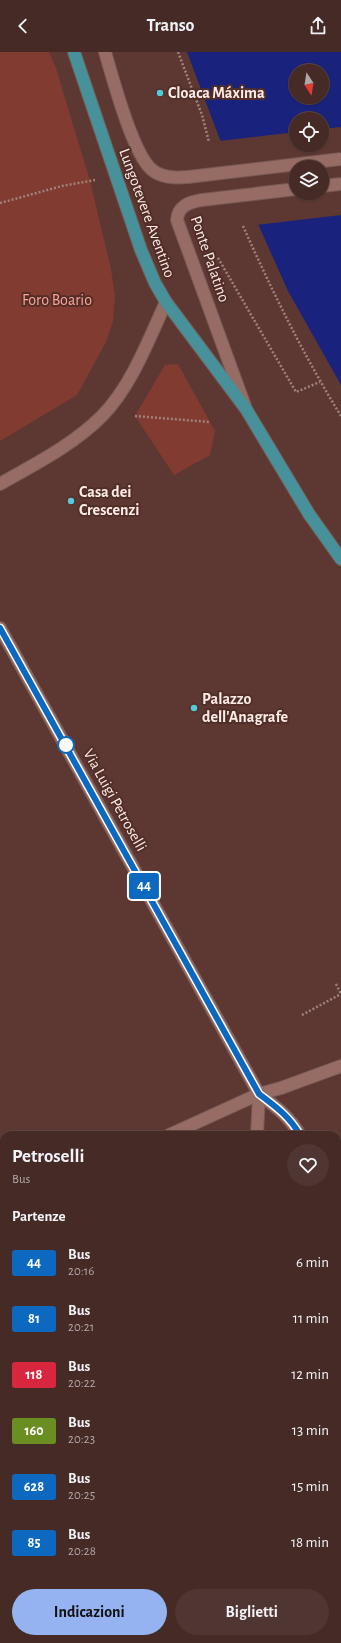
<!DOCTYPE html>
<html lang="it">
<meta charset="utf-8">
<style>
:root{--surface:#462a26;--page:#503632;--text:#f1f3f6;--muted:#b0a7a7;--line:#5e4643;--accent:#95b2f1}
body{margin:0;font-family:"Alegreya Sans",sans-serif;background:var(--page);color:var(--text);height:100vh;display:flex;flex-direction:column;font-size:15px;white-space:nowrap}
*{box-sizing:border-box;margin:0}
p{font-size:13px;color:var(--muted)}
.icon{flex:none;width:22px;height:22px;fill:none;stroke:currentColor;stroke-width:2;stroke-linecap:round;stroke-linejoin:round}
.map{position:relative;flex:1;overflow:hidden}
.panel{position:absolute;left:0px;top:1079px;width:341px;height:512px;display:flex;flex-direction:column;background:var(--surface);border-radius:12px 12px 0 0;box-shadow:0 1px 3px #0004,0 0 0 1px var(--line)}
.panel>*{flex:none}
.badge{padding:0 8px;border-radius:3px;font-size:14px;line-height:26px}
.needle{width:26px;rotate:168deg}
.controls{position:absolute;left:289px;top:12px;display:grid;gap:8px}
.controls a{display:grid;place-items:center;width:40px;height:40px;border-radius:50%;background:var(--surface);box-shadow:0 1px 3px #0004,0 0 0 1px var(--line);font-size:20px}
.map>.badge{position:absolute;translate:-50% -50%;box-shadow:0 0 0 2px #fff}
h2{padding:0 12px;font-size:15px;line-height:36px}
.round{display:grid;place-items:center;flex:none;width:42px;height:42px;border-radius:21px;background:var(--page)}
.summary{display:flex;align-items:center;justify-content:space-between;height:68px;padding:0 12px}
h1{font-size:19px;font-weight:600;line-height:30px}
.cta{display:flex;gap:8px;margin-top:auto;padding:8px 12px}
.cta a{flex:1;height:46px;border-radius:24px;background:var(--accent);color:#111;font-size:16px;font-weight:600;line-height:46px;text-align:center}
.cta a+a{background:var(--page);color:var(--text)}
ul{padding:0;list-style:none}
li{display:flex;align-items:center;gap:12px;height:56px;padding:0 12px}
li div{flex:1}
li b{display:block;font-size:15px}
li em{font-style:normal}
li .badge{min-width:44px;font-weight:700;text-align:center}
header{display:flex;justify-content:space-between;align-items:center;height:52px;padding:0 12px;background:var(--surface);font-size:18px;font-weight:600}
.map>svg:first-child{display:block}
.green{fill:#813b30}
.water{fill:#19227c;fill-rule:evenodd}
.pier{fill:#5d3832;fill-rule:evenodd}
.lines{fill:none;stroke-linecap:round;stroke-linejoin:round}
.service-casing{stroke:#765853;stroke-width:14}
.minor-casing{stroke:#765853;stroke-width:14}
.tertiary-casing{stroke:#765853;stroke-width:14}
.secondary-casing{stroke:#765853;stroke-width:14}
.primary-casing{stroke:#765853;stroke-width:14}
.path{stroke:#a0827d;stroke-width:2.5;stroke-dasharray:2 2;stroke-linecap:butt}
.service{stroke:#966c65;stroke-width:12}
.minor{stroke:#966c65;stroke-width:12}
.tertiary{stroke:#966c65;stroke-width:12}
.secondary{stroke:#966c65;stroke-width:12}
.primary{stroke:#47919a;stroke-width:12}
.secondary-bridge-casing{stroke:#765853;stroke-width:14;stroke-linecap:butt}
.path-bridge{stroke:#a0827d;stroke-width:2.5;stroke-dasharray:2 2;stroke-linecap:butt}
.secondary-bridge{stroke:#966c65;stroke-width:12}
.line-casing{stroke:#fff;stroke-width:9}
.line{stroke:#0c69bf;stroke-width:6}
.poi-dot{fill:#54cadd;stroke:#522e28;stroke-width:1.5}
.stop-dot{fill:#fff;stroke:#0c69bf;stroke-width:2}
.labels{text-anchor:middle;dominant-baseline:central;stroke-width:4;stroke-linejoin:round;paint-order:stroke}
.poi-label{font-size:16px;font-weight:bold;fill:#feebe7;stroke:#522e28;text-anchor:start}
.street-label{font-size:16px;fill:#feebe7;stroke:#522e28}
.park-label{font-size:16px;fill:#fca495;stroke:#522e28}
</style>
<header><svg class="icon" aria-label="back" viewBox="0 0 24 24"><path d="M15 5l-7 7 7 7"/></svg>Transo<svg class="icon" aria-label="share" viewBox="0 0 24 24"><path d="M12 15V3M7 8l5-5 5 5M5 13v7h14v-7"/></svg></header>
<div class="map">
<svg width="341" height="1591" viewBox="0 0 341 1591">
<rect width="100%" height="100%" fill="#5d3832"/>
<path class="green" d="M0 0H49L56 16 90 129 111 217 115 244 113 269 106 290 77 343 0 389Z
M178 312 215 379 210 403 174 423 135 364 165 313Z
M4 1211V1296L0 1297V1213Z
M0 1320 4 1324V1424L0 1428Z
M337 1331 341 1338V1460L337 1456Z
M12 1587H46L50 1591H7Z
M126 1587H260L264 1591H129Z
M308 1587H331V1591H312Z"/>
<path class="water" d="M187 0H341V333L288 239 219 85ZM296 19H322V45H296ZM296 67H322V93H296ZM296 115H322V141H296Z"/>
<path class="pier" d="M341 75V163L256 173 219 89 296 80V93H322V77ZM296 115H322V141H296Z"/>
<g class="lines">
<defs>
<path id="service" d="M63 1587 67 1591"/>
<path id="minor" d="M0 432C35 412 73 393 102 364 132 333 148 289 166 250
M169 1083 259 1042
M0 1155 4 1154"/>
<path id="tertiary" d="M259 1042C276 1055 289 1064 300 1083
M257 1083 259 1042
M337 1151 341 1158
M337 1227 341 1234
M337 1258 341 1262"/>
<path id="secondary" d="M105 0C113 27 132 99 151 117 161 126 175 126 188 125
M322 134 341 132
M202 148C189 150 178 154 177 168L245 354
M0 576 259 1042 281 1036 341 1014"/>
<path id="primary" d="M74 0 141 198 155 231 166 250 246 357 309 462 341 507"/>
</defs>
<use href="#service" class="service-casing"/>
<use href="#minor" class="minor-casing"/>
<use href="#tertiary" class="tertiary-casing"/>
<use href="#secondary" class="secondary-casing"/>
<use href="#primary" class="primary-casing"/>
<path class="path" d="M178 0 202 63 209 90
M0 151 62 134 95 128
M243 174C272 239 304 304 341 364
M218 206 296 340 320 330
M135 364 210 370
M336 932 341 942
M302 963 341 942
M0 1229 4 1227
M0 1302 4 1305
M0 1416 4 1411
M337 1463 341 1466
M337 1494 339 1497 341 1536
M284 1587 288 1591"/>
<use href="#service" class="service"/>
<use href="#minor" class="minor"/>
<use href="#tertiary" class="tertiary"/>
<use href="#secondary" class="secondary"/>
<use href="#primary" class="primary"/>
<defs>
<path id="secondary-bridge" d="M188 125 341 107
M202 148 296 137"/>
</defs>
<use href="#secondary-bridge" class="secondary-bridge-casing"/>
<path class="path-bridge" d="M0 1532 4 1527"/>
<use href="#secondary-bridge" class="secondary-bridge"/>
</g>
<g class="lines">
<defs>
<path id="line" d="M0 576 259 1042C276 1055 289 1064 300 1083"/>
</defs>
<use href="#line" class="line-casing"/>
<use href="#line" class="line"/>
</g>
<g class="poi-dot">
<circle cx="160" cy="41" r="4"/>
<circle cx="71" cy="449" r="4"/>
<circle cx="194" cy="656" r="4"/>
</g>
<circle class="stop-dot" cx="66" cy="693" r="8"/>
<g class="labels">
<g class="poi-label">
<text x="168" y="41">Cloaca Máxima</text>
<text x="79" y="440">Casa dei<tspan x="79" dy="18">Crescenzi</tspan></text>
<text x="202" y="647">Palazzo<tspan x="202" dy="18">dell'Anagrafe</tspan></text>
</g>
<g class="street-label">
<text transform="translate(147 161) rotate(70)">Lungotevere Aventino</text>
<text transform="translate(210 207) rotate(71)">Ponte Palatino</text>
<text transform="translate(115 748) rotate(61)">Via Luigi Petroselli</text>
</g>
<g class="park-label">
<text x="57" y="248">Foro Boario</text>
</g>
</g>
</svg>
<div class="controls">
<a><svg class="needle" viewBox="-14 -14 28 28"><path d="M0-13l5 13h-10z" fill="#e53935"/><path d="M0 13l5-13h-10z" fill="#b0a7a7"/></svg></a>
<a><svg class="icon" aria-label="locate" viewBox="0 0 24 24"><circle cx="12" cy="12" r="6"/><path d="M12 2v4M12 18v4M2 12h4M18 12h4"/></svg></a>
<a><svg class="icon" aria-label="layers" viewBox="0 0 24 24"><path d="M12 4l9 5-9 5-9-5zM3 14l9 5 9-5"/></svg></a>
</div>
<b class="badge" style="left:144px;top:834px;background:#0c69bf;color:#fff">44</b>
<section class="panel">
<div class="summary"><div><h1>Petroselli</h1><p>Bus</p></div><a class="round"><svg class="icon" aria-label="heart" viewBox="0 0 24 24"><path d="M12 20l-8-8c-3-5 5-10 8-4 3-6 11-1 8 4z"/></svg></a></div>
<h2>Partenze</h2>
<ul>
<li><span class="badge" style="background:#0c69bf;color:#fff">44</span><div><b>Bus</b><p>20:16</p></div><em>6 min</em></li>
<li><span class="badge" style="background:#0c69bf;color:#fff">81</span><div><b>Bus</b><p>20:21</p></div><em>11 min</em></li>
<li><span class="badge" style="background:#d7263d;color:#fff">118</span><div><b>Bus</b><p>20:22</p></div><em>12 min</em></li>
<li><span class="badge" style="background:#6b8e23;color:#fff">160</span><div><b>Bus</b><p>20:23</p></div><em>13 min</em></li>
<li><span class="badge" style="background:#0c69bf;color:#fff">628</span><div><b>Bus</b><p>20:25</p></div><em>15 min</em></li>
<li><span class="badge" style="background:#0c69bf;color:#fff">85</span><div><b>Bus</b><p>20:28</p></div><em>18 min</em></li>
</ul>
<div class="cta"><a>Indicazioni</a><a>Biglietti</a></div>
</section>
</div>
